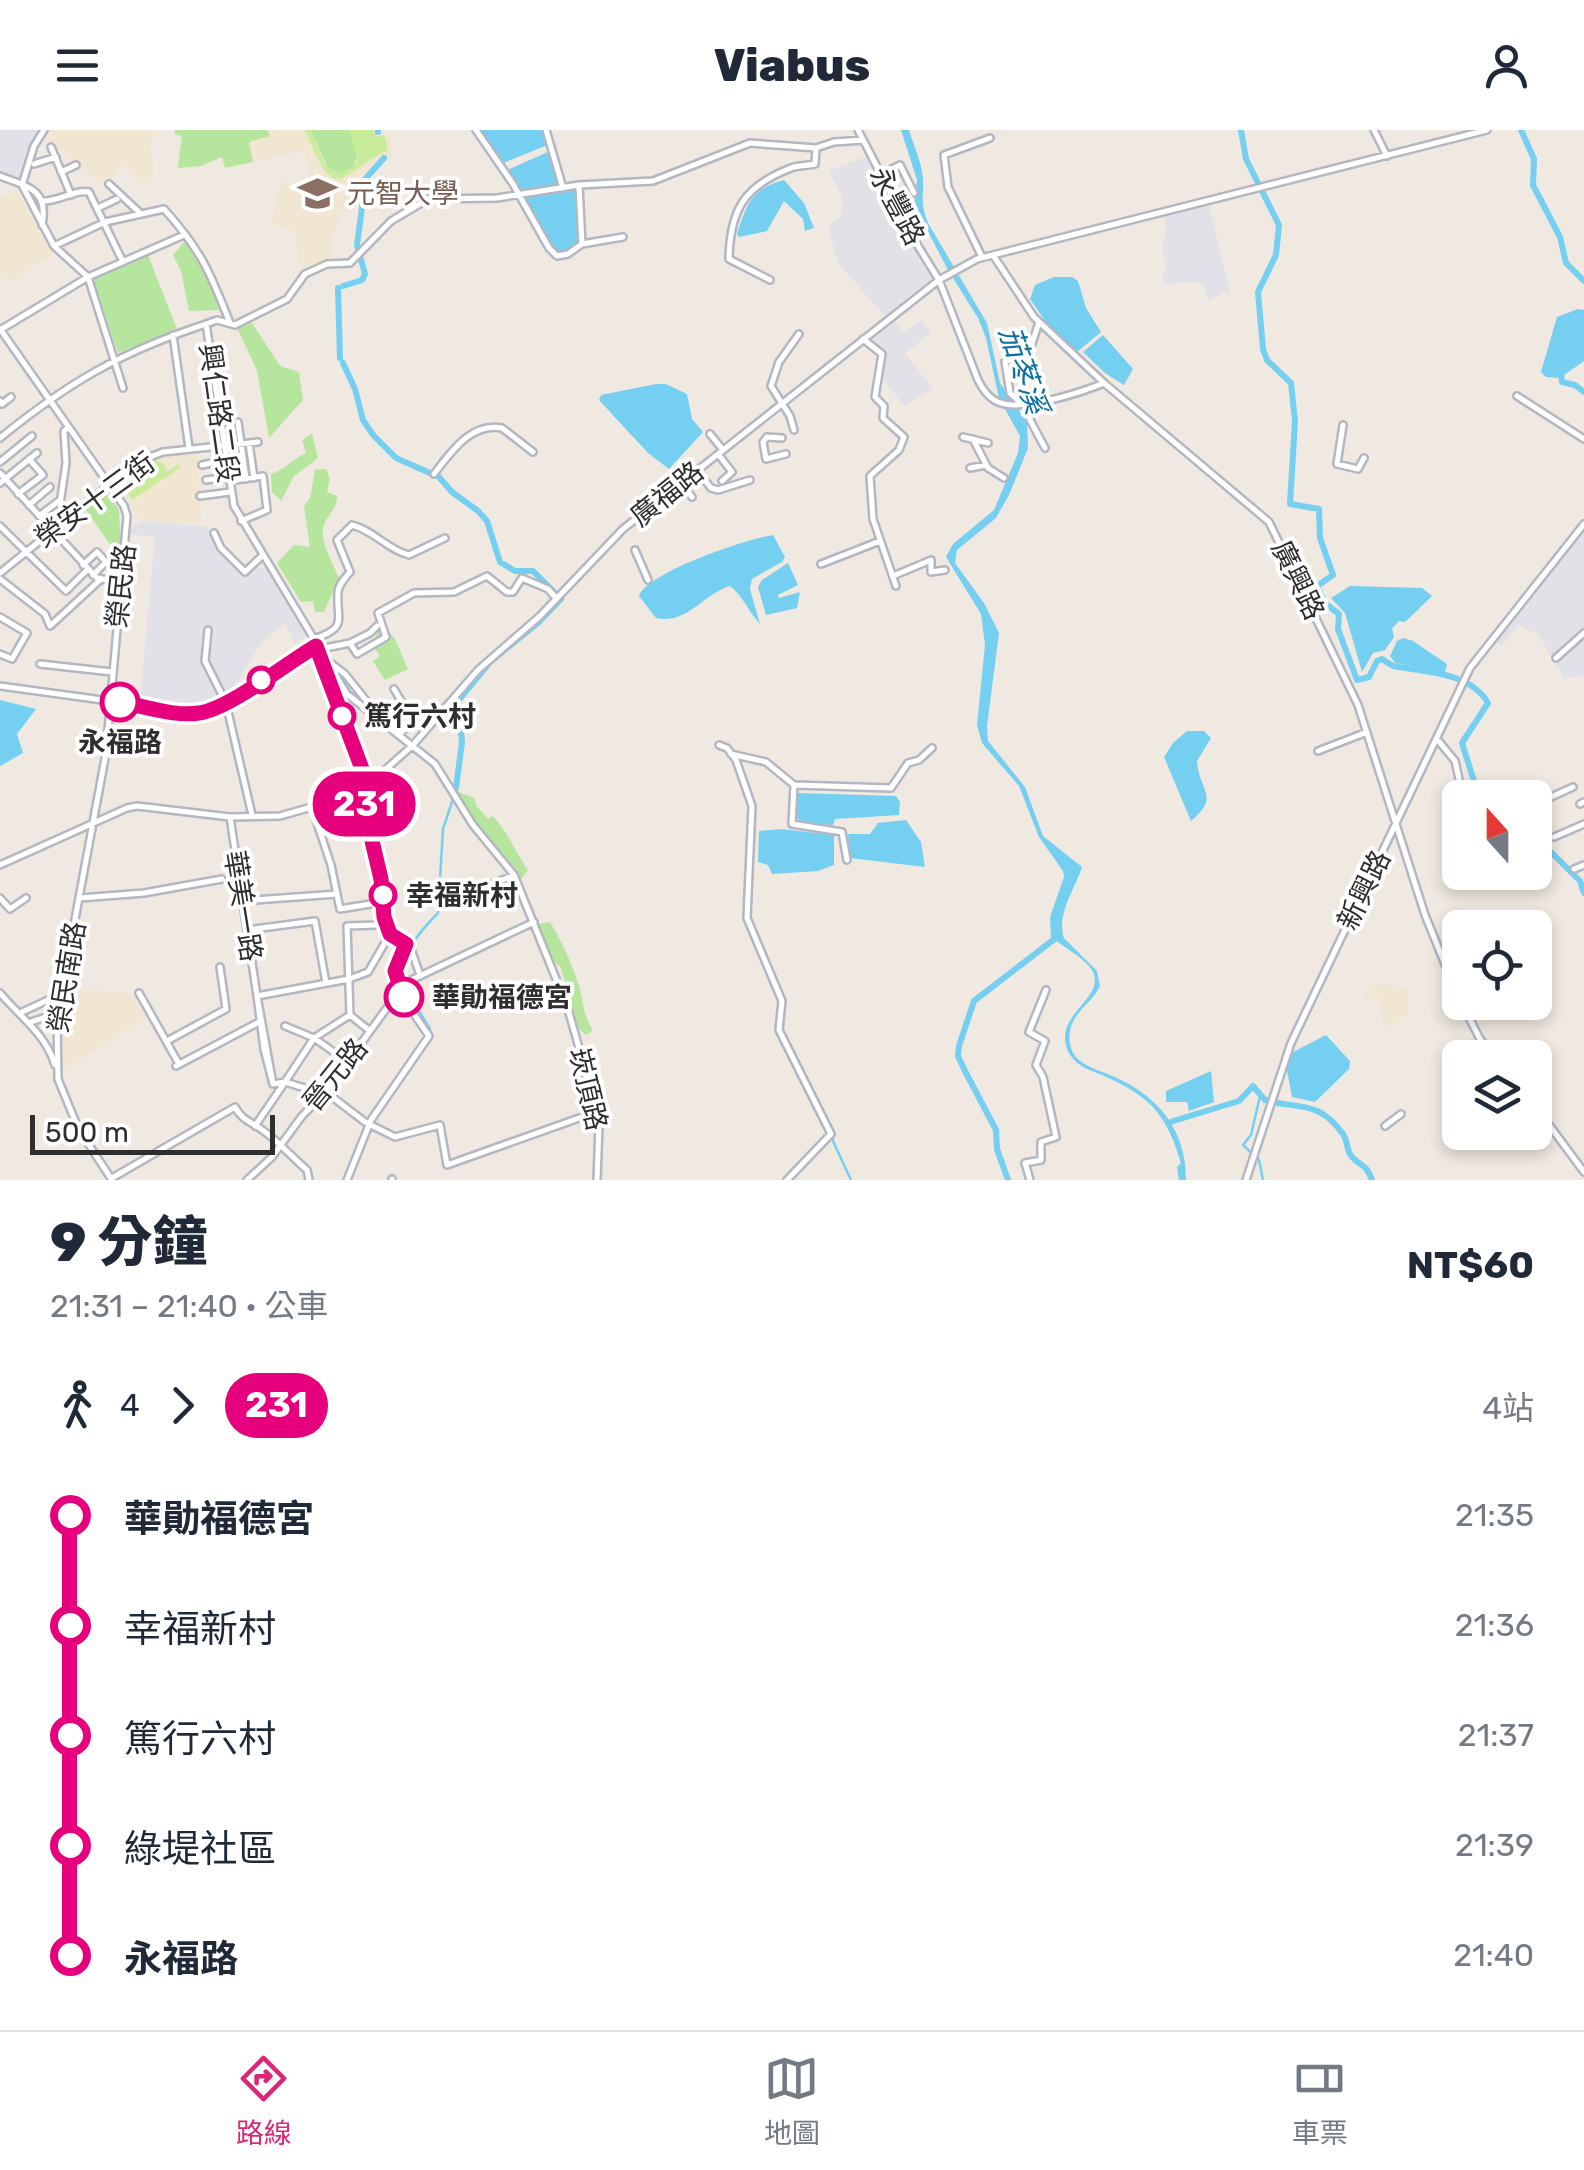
<!DOCTYPE html>
<html lang="zh-TW">
<meta charset="utf-8">
<style>
:root{--surface:#fff;--page:#f6f6f7;--text:#1f2937;--muted:#747a83;--line:#e0e1e3;--accent:#db2777}
body{margin:0;font-family:Rubik,"Noto Sans TC",sans-serif;background:var(--page);color:var(--text);height:100vh;display:flex;flex-direction:column;font-size:38px;white-space:nowrap}
*{box-sizing:border-box;margin:0}
p{font-size:32px;color:var(--muted)}
.icon{flex:none;width:55px;height:55px;fill:none;stroke:currentColor;stroke-width:2;stroke-linecap:round;stroke-linejoin:round}
.map{position:relative;height:1050px;overflow:hidden}
.drawer{display:flex;flex-direction:column;background:var(--surface);flex:1}
.drawer>*{flex:none}
.badge{padding:0 20px;border-radius:32px;font-size:35px;line-height:65px}
.needle{width:65px;rotate:339deg}
.fabs{position:absolute;left:1442px;top:650px;display:grid;gap:20px}
.fabs a{display:grid;place-items:center;width:110px;height:110px;border-radius:15px;background:var(--surface);box-shadow:0 5px 15px #0003;font-size:50px}
.scale{position:absolute;left:30px;bottom:25px;width:245px;box-sizing:border-box;padding-left:10px;border:5px solid #2e2e2e;border-top:0;font-size:28px;line-height:35px;white-space:nowrap;color:#2e2e2e;-webkit-text-stroke:8px #fff;paint-order:stroke}
.map>.badge{position:absolute;translate:-50% -50%;box-shadow:0 0 0 5px #fff}
.legs{display:flex;align-items:center;gap:15px;height:110px;padding:0 50px;font-size:32px}
.legs p{margin-inline-start:auto}
.head{display:flex;align-items:center;justify-content:space-between;height:170px;padding:0 50px}
h1{font-size:55px;font-weight:800;line-height:75px}
ul{padding:0 50px;list-style:none}
li{display:flex;align-items:center;gap:35px;height:110px;font-size:38px}
li i{display:grid;place-items:center;width:15px;height:100%;margin:0 12px;background:currentColor}
li i::after{content:'';width:25px;height:25px;margin:-12px;border:8px solid;border-radius:50%;background:var(--surface)}
li p{margin-inline-start:auto}
li:first-child i{background:linear-gradient(#0000 50%,currentColor 0)}
li:last-child i{background:linear-gradient(currentColor 50%,#0000 0)}
header{display:flex;justify-content:space-between;align-items:center;height:130px;padding:0 50px;background:var(--surface);font-size:45px;font-weight:800}
.tab-bar{display:flex;justify-content:space-around;align-items:center;height:140px;border-top:2px solid var(--line);background:var(--surface);font-size:28px;color:var(--muted)}
.tab-bar a{display:grid;justify-items:center;gap:5px}
.tab-bar .on{color:var(--accent)}
.map>svg:first-child{display:block}
.industrial{fill:#e3e1e8}
.education{fill:#f0e6d1}
.green{fill:#b6e59e}
.pitch{fill:#c9ec9a}
.water{fill:#75cff0}
.lines{fill:none;stroke-linecap:round;stroke-linejoin:round}
.stream{stroke:#75cff0;stroke-width:2.5}
.river{stroke:#75cff0;stroke-width:6}
.minor-casing{stroke:#b4b7c1;stroke-width:10}
.minor{stroke:#fff;stroke-width:5}
.line-1-casing{stroke:#fff;stroke-width:22}
.line-1{stroke:#e6007e;stroke-width:15}
.stop-1-dot{fill:#fff;stroke:#e6007e;stroke-width:5}
.labels{text-anchor:middle;dominant-baseline:central;stroke-width:8;stroke-linejoin:round;paint-order:stroke}
.education-label{font-size:28px;fill:#785e54;stroke:#fff;text-anchor:start}
.street-label{font-size:28px;fill:#2e2e2e;stroke:#fff}
.stop-label{font-size:28px;font-weight:bold;fill:#2e2e2e;stroke:#fff;text-anchor:start}
.water-label{font-size:30px;font-style:italic;fill:#0d6fa3;stroke:#fff}
</style>
<header><svg class="icon" aria-label="menu" viewBox="0 0 24 24"><path d="M4 6h16M4 12h16M4 18h16"/></svg>Viabus<svg class="icon" aria-label="person" viewBox="0 0 24 24"><circle cx="12" cy="8" r="4"/><path d="M4 21q1-7 8-7t8 7"/></svg></header>
<div class="map">
<svg width="1584" height="1050" viewBox="0 0 1584 1050">
<rect width="100%" height="100%" fill="#efe9e1"/>
<path class="industrial" d="M0 0H40L28 19 22 45 18 48 0 42Z
M868 26 933 148 885 186 838 133 828 97 841 86 843 68 829 41Z
M1209 74 1230 164 1222 163 1209 171 1202 153 1182 152 1163 155V142L1167 139 1163 124 1166 83Z
M893 189 904 203 921 190 931 203 905 223 933 259 904 276 881 247 884 220 868 209Z
M143 391 208 397 219 419 247 447 254 438H266L307 506 295 513 296 516 285 492 260 514 229 567 206 580 198 582 140 573 155 407 130 404 131 398Z
M1584 398V541L1583 546 1564 548 1538 504 1518 495 1502 516 1495 511Z"/>
<path class="education" d="M48 0H155L150 17 154 41 145 52 122 34 104 56 46 9Z
M175 0H374L376 5 390 2 391 26 382 27 367 40 346 80H342L332 108V131L304 143 298 132 295 100 271 94 281 52H311L304 21 225 38 222 27 186 39 178 38 177 33 182 7 175 4Z
M17 61 53 124 7 153 0 143V68Z
M198 321 201 394 141 390 115 354 152 328Z
M1374 852 1408 858V884L1393 895 1383 896 1379 867 1364 869 1362 866Z
M68 859 128 862 146 887 64 940 62 882Z"/>
<path class="green" d="M175 0H267L270 6 249 12 253 32 225 38 222 27 201 36 178 38 182 7 175 4Z
M311 0H349L358 25 353 38 341 44 328 39Z
M185 111 206 140 219 180 189 181 181 141 173 125Z
M148 125 177 199 118 223 93 148Z
M252 193 280 236 299 242 303 270 269 308 257 240 237 198Z
M312 304 318 328 294 346 281 371 272 362 271 344C286 339 292 329 306 323L302 310Z
M326 339 330 349 327 362 337 366C337 381 326 385 323 398 320 412 334 435 339 448L324 482H315L313 471 301 472 277 433 294 415 310 417 304 376 310 368 315 340Z
M106 361 119 380 121 421 113 419 84 377Z
M382 494 395 509 408 539 385 550 373 531 380 526 375 519 368 522Z
M458 662 475 668 476 675 488 689 493 686C508 702 515 722 528 740L519 751 469 683Z
M550 792C562 812 571 831 578 853 584 871 582 884 593 900L586 905 578 898 561 838 554 831 538 794Z"/>
<path class="pitch" d="M305 0H311L325 35 336 43 350 41 358 30 349 0H373L377 7 384 5 388 20C338 44 337 79 305 0Z
M156 330 164 334 166 342 179 334 181 337 132 370 124 358V350Z"/>
<path class="water" d="M480 0H543L548 15 503 33Z
M901 0H909C913 14 920 28 922 42 926 63 918 69 928 93L987 193 1000 253 1027 292 1028 318 1009 365 996 388 957 420 955 433 984 473 999 503 987 596 988 611 1025 657 1043 706 1082 737C1075 759 1056 785 1064 808L1097 841 1100 856C1092 873 1073 882 1070 901 1068 911 1071 924 1079 930 1088 938 1104 942 1115 947 1159 967 1186 1000 1186 1050H1179L1177 1037 1181 1033C1166 983 1150 966 1102 945 1090 940 1078 937 1070 925 1048 886 1106 870 1093 842 1087 829 1063 817 1051 807L1050 787 1064 747 1063 741 1039 707 1019 656 982 613 977 595 985 515 981 484 946 427 953 414 994 380 1018 323 1020 306 999 268 986 208 978 188 948 140 914 75 917 50Z
M550 21 561 60 577 58 580 115 565 125 552 122 505 41Z
M784 50 804 73 814 98 805 101 803 89 784 71 767 101 739 107 737 104C747 74 751 59 784 50Z
M1054 147H1072L1078 151 1086 178 1101 202 1077 222 1046 192 1030 169 1035 155Z
M1578 179 1584 180V231L1560 248 1546 247 1541 242 1557 187Z
M1103 205 1133 239 1124 255 1105 243 1083 222Z
M656 254H666L687 264 692 289 703 302 669 339 648 323 599 270 601 265Z
M773 405 785 427 782 432 752 449 750 459 760 494C748 481 744 467 730 456 703 464 687 495 656 488L639 466C648 442 747 409 773 405Z
M788 433 798 455 778 465 779 468 800 462 797 478 766 485 758 457 762 450Z
M1350 456 1422 458 1432 466 1405 492 1399 491 1392 498 1394 507 1385 520 1373 523 1362 542 1345 483 1331 468Z
M1403 508 1413 511 1447 534 1445 542 1395 533 1390 526 1397 511Z
M0 570 36 579 17 604 23 623 0 636Z
M1187 601H1204L1211 608 1197 631C1199 662 1221 665 1191 691L1164 627 1173 613Z
M798 663 896 666 900 672 899 685 835 689 833 695 801 692 795 686Z
M906 690 921 712 925 737 850 728 848 704H870L878 693Z
M781 699 834 705V735L818 741 772 744 768 735 758 732 759 701Z
M1326 905 1350 931 1349 939 1315 972 1292 967 1286 935 1293 922Z
M1211 941 1214 972 1189 981 1187 972H1166V961Z"/>
<g class="lines">
<path class="stream" d="M750 786 752 794
M771 838 785 873 783 882
M400 852C404 821 417 804 438 783L443 699 453 669
M405 858 430 899
M790 917 833 1001V1011L851 1050
M1260 966 1251 1005 1243 1015 1259 1030 1263 1050"/>
<path class="river" d="M378 0V2
M1241 0 1246 29 1279 95 1276 125 1258 162 1263 219 1267 230 1291 253 1295 291 1290 374 1319 379 1320 408 1333 445 1317 456 1326 474 1339 484 1338 499 1357 550 1369 547 1377 531 1382 529 1393 536C1425 542 1470 542 1488 573L1462 613 1475 654 1495 668
M1521 0 1534 29 1533 55 1560 107 1566 133 1584 151
M343 156 362 150 365 144 357 115 366 48 384 28
M338 158 340 228
M343 233 355 259 363 290 374 306 396 328 439 347 452 362 478 381 487 391 500 432 515 441H533L561 469 538 493 490 532 458 571 462 612 456 658
M1561 243 1562 252 1575 255 1584 262
M1535 706 1580 751 1584 763
M1170 992 1239 971 1253 956 1265 970C1299 980 1318 969 1343 1004 1348 1011 1346 1020 1352 1027 1361 1037 1366 1033 1372 1050
M1008 1050 997 1019 996 1000 965 941 958 926 959 916 974 871 1057 807"/>
<defs>
<path id="minor" d="M476 0 513 54 549 118 557 126 568 124 582 114 579 56
M546 0 563 58
M858 0 918 116 939 150 978 250C983 260 990 270 1001 273 1024 281 1082 262 1104 253
M1374 0 1387 26
M51 17 71 65
M34 34 56 27
M61 42 76 35
M881 44 900 35 914 63
M0 46C28 57 49 59 42 95
M109 54 140 83
M22 55 54 116 88 147 123 258
M22 55 34 16 44 0
M44 71C60 71 75 59 89 62L123 132
M98 78 117 69
M582 114 623 107
M54 116 105 92 164 79C201 120 210 142 230 193
M993 125 1034 187 1104 253 1269 392 1358 575 1425 785 1460 871
M982 127 948 57 944 25 990 8
M770 150 729 129C730 80 744 56 791 38 798 35 807 36 815 34L816 18
M206 194 217 190 235 195 287 169 305 144 327 134 350 133 391 91 428 69 497 68 579 55 653 51 750 13 816 18 834 12 863 10
M0 199 124 376 127 386 106 623 57 886 58 949 78 998 112 1050
M0 200 88 147 184 105
M173 205 189 318
M863 209 882 224 875 267 884 276 883 288 904 307 899 320 870 346 873 389 896 456
M1517 266 1584 309
M0 271 2 274 11 267
M1032 272 1030 290 1045 318
M1022 274 1010 263 1005 232 1029 223 1039 192
M238 292 246 349
M1343 295 1337 334 1358 339 1364 328
M794 300 790 286 771 256 779 232 799 204
M710 304 723 320
M767 307 763 312 766 329 786 324
M767 307 782 308
M963 307 988 313
M0 308C69 252 121 222 206 194L234 376 314 509 368 655
M973 309 988 338 1004 348
M249 313 254 348
M718 324 732 342 722 351
M0 332 32 306
M202 335 225 330
M970 338 986 335
M697 340 711 358 718 360 750 350
M0 343 97 448 120 452
M434 344C451 322 471 292 502 298L533 322
M206 350 228 347
M229 351 263 346 267 380 241 391
M0 353 37 323
M680 353 692 367
M18 364 43 345 29 329
M200 366 230 362
M29 375 50 357
M39 386 60 370
M65 389 60 374 66 333 64 301 68 298
M0 396 66 461 88 439
M214 403 221 418 245 442 262 426
M635 420 648 450
M821 434 880 411
M83 435 97 422 106 432 93 445
M0 443 139 331 163 322 258 312
M893 446 931 430V442L945 440
M0 449 45 484 50 496 100 450
M0 487 27 503 12 529 0 524
M208 500 205 531 226 573 252 685
M314 509C349 497 336 490 338 463 338 455 345 448 350 442L337 410 352 395C373 400 388 420 409 425L445 408
M350 513 370 503 377 496
M320 519 350 513 357 524 386 507 378 483 414 463 454 462 487 446 507 462H513L522 448 548 459 556 468
M321 522 347 564 435 634 473 695 514 745 567 876 576 907 599 995 597 1050
M1556 528 1584 503
M329 532 345 544 385 594
M40 534 112 542
M0 556 197 583 226 573 316 516
M394 559 406 579 408 595 399 605
M1437 609 1455 631 1461 658 1472 668
M719 615 727 618 736 630 752 676 747 788 782 871 779 900 831 1004 787 1050
M1318 621 1367 602
M731 624 766 632 794 655 891 658 908 633 919 630 932 618
M794 655 792 694 842 702 847 730
M360 659 381 749 384 787 390 804 411 819 420 845
M1505 668 1530 656
M1538 673 1573 657
M1580 674 1584 672
M312 678 331 735 340 779 383 772
M230 687 257 866 349 849 368 842 390 804
M1535 690 1544 686
M1554 707 1584 694
M0 735 127 678 137 676 230 687 280 686 336 670 368 655 413 615 478 540 540 486 623 399 939 150 977 129 1487 0
M1574 739 1584 735
M483 758 512 746
M0 768 10 779 26 768
M80 768 144 763 222 749
M255 770 337 764
M247 800 315 791 326 853
M0 863C20 887 45 903 55 935
M139 863 179 934
M257 866 273 954 264 919Z
M1461 872 1480 909 1496 928
M20 883 48 870 59 871
M31 892 58 883
M285 896 314 908 348 932
M370 901 350 885 347 796 376 795 384 787
M167 911 226 879 220 837
M176 936 259 892
M273 954 285 952 314 908 350 885
M1535 976 1584 1042
M255 996 285 952 331 966 365 992 395 1007 440 995 447 1035 596 982
M1385 996 1401 984
M112 1048 235 977C243 992 253 992 265 1002 280 1013 293 1028 307 1040L309 1050
M392 1049V1050
M247 1050 272 1027 302 986 325 963 405 853 534 792
M347 1050 371 990 429 906 405 871 395 841 407 814
M1030 1050 1025 1033 1041 1030V1012L1056 1007 1043 947 1036 935 1045 911 1029 902 1046 860
M1246 1050 1291 913 1470 538 1584 394"/>
</defs>
<use href="#minor" class="minor-casing"/>
<use href="#minor" class="minor"/>
</g>
<g class="lines">
<defs>
<path id="line-1" d="M120 572C144 576 175 587 199 583 229 579 287 533 316 516L368 655 360 660 381 749 384 787 390 804 406 814 395 841 404 867"/>
</defs>
<use href="#line-1" class="line-1-casing"/>
<use href="#line-1" class="line-1"/>
</g>
<defs>
<symbol id="university-bare" viewBox="-9 -9 18 18"><path d="M0-5L7-2L0 1L-7-2ZM-4 1L0 2.5L4 1V4Q0 6-4 4Z" fill="#8d6e63" stroke="#fff" stroke-width="2.5" paint-order="stroke"/></symbol>
</defs>
<g fill-rule="evenodd">
<use href="#university-bare" x="290" y="36" width="55" height="55"/>
</g>
<g class="stop-1-dot">
<circle cx="261" cy="550" r="12"/>
<circle cx="120" cy="572" r="18"/>
<circle cx="342" cy="586" r="12"/>
<circle cx="383" cy="765" r="12"/>
<circle cx="404" cy="867" r="18"/>
</g>
<g class="labels">
<g class="education-label">
<text x="347" y="63">元智大學</text>
</g>
<g class="street-label">
<text transform="translate(897 76) rotate(62)">永豐路</text>
<text transform="translate(219 283) rotate(82)">興仁路二段</text>
<text transform="translate(667 364) rotate(-39)">廣福路</text>
<text transform="translate(95 370) rotate(-36)">榮安十三街</text>
<text transform="translate(1298 450) rotate(64)">廣興路</text>
<text transform="translate(121 456) rotate(-84)">榮民路</text>
<text transform="translate(1364 760) rotate(-64)">新興路</text>
<text transform="translate(243 776) rotate(81)">華美一路</text>
<text transform="translate(67 847) rotate(-81)">榮民南路</text>
<text transform="translate(335 945) rotate(-51)">晉元路</text>
<text transform="translate(588 959) rotate(77)">崁頂路</text>
</g>
<g class="stop-label">
<text x="364" y="586">篤行六村</text>
<text x="120" y="612" text-anchor="middle">永福路</text>
<text x="406" y="765">幸福新村</text>
<text x="432" y="867">華勛福德宮</text>
</g>
<g class="water-label">
<text transform="translate(1023 240) rotate(71)">茄苳溪</text>
</g>
</g>
</svg>
<div class="fabs">
<a><svg class="needle" viewBox="-14 -14 28 28"><path d="M0-13l5 13h-10z" fill="#e53935"/><path d="M0 13l5-13h-10z" fill="#747a83"/></svg></a>
<a><svg class="icon" aria-label="locate" viewBox="0 0 24 24"><circle cx="12" cy="12" r="6"/><path d="M12 2v4M12 18v4M2 12h4M18 12h4"/></svg></a>
<a><svg class="icon" aria-label="layers" viewBox="0 0 24 24"><path d="M12 4l9 5-9 5-9-5zM3 14l9 5 9-5"/></svg></a>
</div>
<div class="scale">500 m</div>
<b class="badge" style="left:364px;top:674px;background:#e6007e;color:#fff">231</b>
</div>
<section class="drawer">
<div class="head"><div><h1>9 分鐘</h1><p>21:31 – 21:40 · 公車</p></div><b>NT$60</b></div>
<div class="legs"><svg class="icon" aria-label="walk" viewBox="0 0 24 24"><circle cx="13" cy="4" r="2"/><path d="M13 8l-2 6 4 7M11 14l-3 7M7 12l3-4h3l4 4"/></svg>4<svg class="icon" aria-label="forward" viewBox="0 0 24 24"><path d="M9 5l7 7-7 7"/></svg><b class="badge" style="background:#e6007e;color:#fff">231</b><p>4站</p></div>
<ul>
<li><i style="color:#e6007e"></i><b>華勛福德宮</b><p>21:35</p></li>
<li><i style="color:#e6007e"></i><span>幸福新村</span><p>21:36</p></li>
<li><i style="color:#e6007e"></i><span>篤行六村</span><p>21:37</p></li>
<li><i style="color:#e6007e"></i><span>綠堤社區</span><p>21:39</p></li>
<li><i style="color:#e6007e"></i><b>永福路</b><p>21:40</p></li>
</ul>
</section>
<nav class="tab-bar">
<a class="on"><svg class="icon" aria-label="directions" viewBox="0 0 24 24"><path d="M12 3l9 9-9 9-9-9zM9 14v-3h6M13 9l2 2-2 2"/></svg>路線</a>
<a><svg class="icon" aria-label="map" viewBox="0 0 24 24"><path d="M3 6l6-2 6 2 6-2v14l-6 2-6-2-6 2zM9 4v14M15 6v14"/></svg>地圖</a>
<a><svg class="icon" aria-label="tickets" viewBox="0 0 24 24"><path d="M3 7h18v10H3zM15 7v10"/></svg>車票</a>
</nav>
